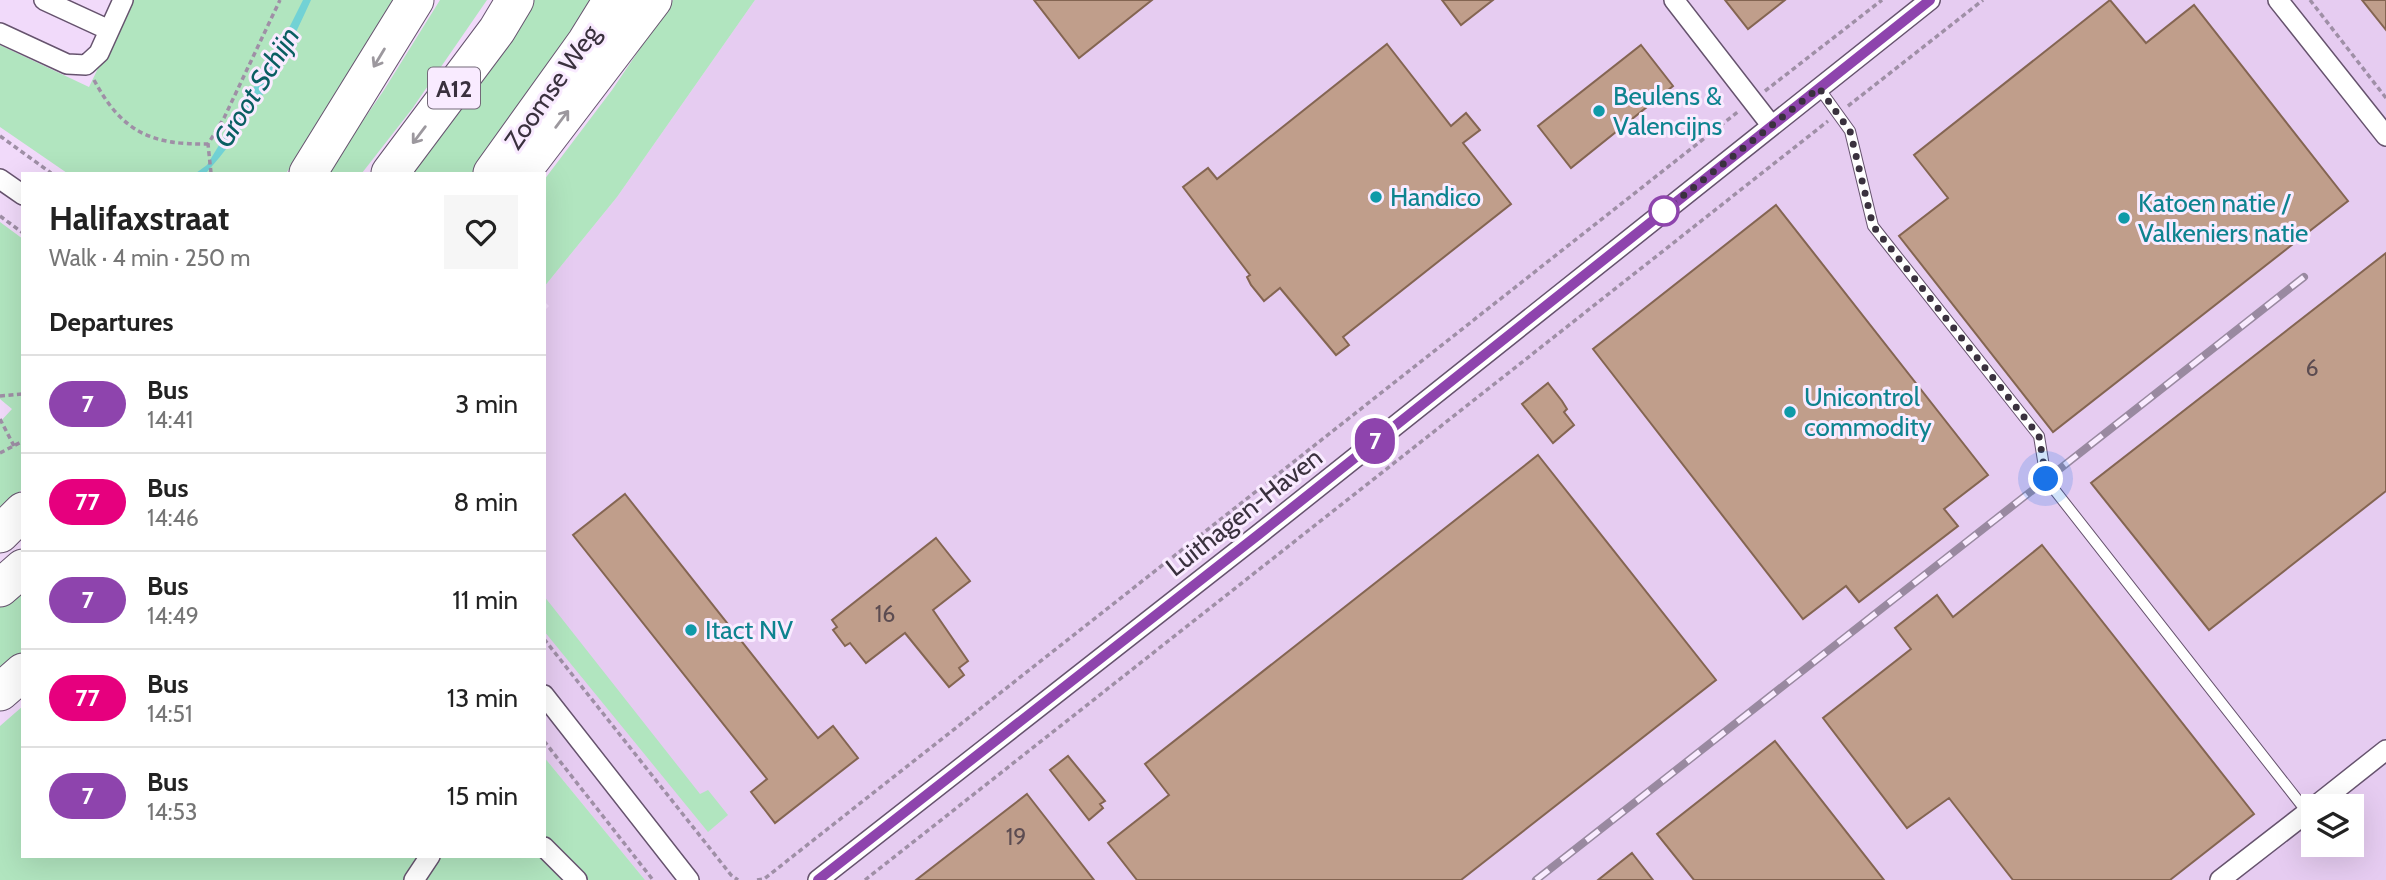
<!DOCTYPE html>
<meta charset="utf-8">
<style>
:root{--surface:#fff;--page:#f6f6f6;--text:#222;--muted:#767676;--line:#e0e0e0}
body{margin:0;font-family:Cabin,sans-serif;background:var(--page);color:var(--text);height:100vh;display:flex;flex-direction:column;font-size:26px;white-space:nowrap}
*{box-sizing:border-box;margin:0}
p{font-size:23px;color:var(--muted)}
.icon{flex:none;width:38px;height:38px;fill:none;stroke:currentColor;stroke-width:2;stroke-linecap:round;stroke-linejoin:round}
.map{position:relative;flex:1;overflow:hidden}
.panel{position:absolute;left:21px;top:172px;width:525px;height:686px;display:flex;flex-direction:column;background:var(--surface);border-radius:0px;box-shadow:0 7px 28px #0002}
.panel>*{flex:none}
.badge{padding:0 14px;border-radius:23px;font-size:24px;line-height:46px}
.tools{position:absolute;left:2301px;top:794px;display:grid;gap:14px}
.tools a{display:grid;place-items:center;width:63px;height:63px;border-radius:0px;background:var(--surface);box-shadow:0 7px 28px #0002;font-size:35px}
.you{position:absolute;width:35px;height:35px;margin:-18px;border:5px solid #fff;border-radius:50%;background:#1a73e8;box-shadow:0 0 0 10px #1a73e833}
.map>.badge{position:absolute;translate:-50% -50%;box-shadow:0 0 0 4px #fff}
h2{padding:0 28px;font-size:26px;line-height:63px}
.round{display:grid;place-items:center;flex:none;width:74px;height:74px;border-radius:0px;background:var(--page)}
.head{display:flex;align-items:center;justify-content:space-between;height:119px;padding:0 28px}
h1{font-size:33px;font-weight:700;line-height:52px}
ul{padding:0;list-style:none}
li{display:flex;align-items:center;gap:21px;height:98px;padding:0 28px;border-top:2px solid var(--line)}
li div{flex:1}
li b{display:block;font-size:26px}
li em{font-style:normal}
li .badge{min-width:77px;font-weight:700;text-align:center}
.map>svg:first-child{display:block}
.built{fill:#e6ccf1;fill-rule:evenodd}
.green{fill:#b1e5bf}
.water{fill:#72d2d5}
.building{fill:#c09e8b;stroke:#846552;stroke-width:2}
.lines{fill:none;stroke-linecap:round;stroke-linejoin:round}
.lane-casing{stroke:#66536e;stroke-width:12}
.street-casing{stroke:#66536e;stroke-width:22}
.highway-casing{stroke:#66536e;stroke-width:39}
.path{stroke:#9f8fa6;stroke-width:3.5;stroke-dasharray:5 3.5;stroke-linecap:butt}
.lane{stroke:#fff;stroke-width:10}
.street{stroke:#fff;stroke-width:19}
.highway{stroke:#fff;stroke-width:37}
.rail-casing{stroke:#9989a0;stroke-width:8}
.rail{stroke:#f9ebff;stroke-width:5;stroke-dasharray:16;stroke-linecap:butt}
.oneway{stroke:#9c989e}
.line-casing{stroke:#fff;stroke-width:16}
.line{stroke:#8e44ad;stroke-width:10}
.walk{stroke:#3a313e;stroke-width:7;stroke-dasharray:0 12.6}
.culture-dot{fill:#0f9aa8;stroke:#f9ebff;stroke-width:2.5}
.stop-dot{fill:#fff;stroke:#8e44ad;stroke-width:3.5}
.labels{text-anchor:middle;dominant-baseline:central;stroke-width:6;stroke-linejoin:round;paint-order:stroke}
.number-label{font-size:23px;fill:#5c4c51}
.shield{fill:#f9ebff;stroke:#736978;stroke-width:2}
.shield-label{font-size:24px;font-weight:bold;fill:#3a313e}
.street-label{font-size:26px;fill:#3a313e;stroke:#f9ebff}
.culture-label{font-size:26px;fill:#0d838f;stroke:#f9ebff;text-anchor:start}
.water-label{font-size:28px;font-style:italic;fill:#0a5f62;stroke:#f9ebff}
</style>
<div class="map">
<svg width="2386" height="880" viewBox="0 0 2386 880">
<rect width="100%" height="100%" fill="#f1dafa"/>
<path class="built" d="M755 0H2386V880H645L544 757V311L549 306 544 301V287L617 197ZM2314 807H2352V845H2314Z"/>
<path class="green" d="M131 0H398L312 139 286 173H67L0 127V45L89 87Z
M440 0H487L412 109 362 173H327L384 90Z
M532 0H596L475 173H407Z
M673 0H755L617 197 544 287V180L612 90Z
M0 222 23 239V488L0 512V422L12 409 0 399Z
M23 580V654L0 674V599Z
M544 596 700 794 708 790 728 815 708 832 544 631Z
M23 706V856H544V757L645 880H0V726Z"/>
<path class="water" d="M303 0H311C284 60 250 125 206 173H196L207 165 286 34Z"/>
<path class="building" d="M1034 0H1152L1079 58Z
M1442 0H1493L1461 25Z
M1725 0H1785L1748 29Z
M2110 0 2146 43 2194 5 2348 201 2053 432 1899 236 1948 198 1914 155Z
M2362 0H2386V30Z
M1387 44 1451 126 1466 113 1480 130 1463 143 1511 204 1343 337 1349 345 1336 355 1280 288 1264 301 1251 285 1247 277 1250 275 1183 187 1208 168 1217 179Z
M1641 45 1673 86 1571 168 1538 126Z
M1776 205 1988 475 1944 509 1958 526 1859 602 1846 586 1803 619 1593 349Z
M2386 253V491L2209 630 2091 483Z
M1548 383 1562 401 1567 409 1564 412 1574 425 1553 443 1522 404Z
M1538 455 1716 680 1461 880H1137L1108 843 1169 795 1145 764Z
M625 494 818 738 833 726 858 758 775 823 751 792 767 779 573 535Z
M936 538 970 581 933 610 968 661 959 668 964 675 949 687 905 633 866 663 850 643 845 646 833 630 837 627 832 620Z
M2042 545 2254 814 2170 880H2013L1949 798 1907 828 1823 718 1911 649 1895 628 1937 595 1953 617Z
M1775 741 1884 880H1694L1657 834Z
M1068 756 1105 801 1100 804 1103 808 1089 820 1050 770Z
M1027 794 1094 880H916Z
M1632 853 1653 880H1598Z"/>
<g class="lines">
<defs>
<path id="lane" d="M1819 88 1850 131 1873 226 2039 436 2046 479 2307 812"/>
<path id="street" d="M44 0 109 30
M1674 0 1771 125
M2278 0 2386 136
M0 33 67 64 86 65 99 53 123 0
M0 179 23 195
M544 695 689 880
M2314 807 2386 750
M544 847 577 880
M414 880 430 856
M818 880 1258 535 1930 0
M2220 880 2314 807"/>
<path id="highway" d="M308 173 415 0
M390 173 497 30 515 0
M492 173 586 42 612 0
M521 173 653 0
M0 534 23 511
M0 588 23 568
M0 692 23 672"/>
</defs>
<use href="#lane" class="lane-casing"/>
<use href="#street" class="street-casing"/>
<use href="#highway" class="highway-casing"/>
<path class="path" d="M2310 0 2386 98
M94 80C122 132 151 145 208 144
M1765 91 1882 0
M1848 106 1983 0
M0 136 51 173
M211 173 208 144 224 118 280 0
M0 216 23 233
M0 396 23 394
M0 419 14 446
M0 453 23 441
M544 639 731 875 738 880
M544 741 653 880
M757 880 764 879 1739 111
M865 880 1828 121"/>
<use href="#lane" class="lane"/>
<use href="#street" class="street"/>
<use href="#highway" class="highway"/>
<defs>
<path id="rail" d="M1536 880 2304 277"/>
</defs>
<use href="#rail" class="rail-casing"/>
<use href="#rail" class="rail"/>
</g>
<defs><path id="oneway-shaft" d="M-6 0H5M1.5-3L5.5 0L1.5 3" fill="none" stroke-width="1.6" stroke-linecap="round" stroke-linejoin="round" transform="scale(1.75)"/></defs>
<g class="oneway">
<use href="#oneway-shaft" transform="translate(379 58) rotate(121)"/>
<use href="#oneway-shaft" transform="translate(562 119) rotate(-53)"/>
<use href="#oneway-shaft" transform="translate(419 135) rotate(127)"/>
</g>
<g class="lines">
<defs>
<path id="line" d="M818 880 1258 535 1930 0"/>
</defs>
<use href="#line" class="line-casing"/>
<use href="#line" class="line"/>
<path class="walk" d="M1664 211 1819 88 1850 131 1873 226 2039 436 2046 479"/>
</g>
<g class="culture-dot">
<circle cx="1599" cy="111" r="7"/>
<circle cx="1376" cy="197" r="7"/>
<circle cx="2124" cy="218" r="7"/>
<circle cx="1790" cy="412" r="7"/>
<circle cx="691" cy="630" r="7"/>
</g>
<circle class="stop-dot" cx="1664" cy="211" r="14"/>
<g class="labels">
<g class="number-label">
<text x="2312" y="368">6</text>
<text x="885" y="614">16</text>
<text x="1016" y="837">19</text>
</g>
<rect class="shield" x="428" y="67.5" width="52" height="41" rx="5"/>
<g class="shield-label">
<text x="454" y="88">A12</text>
</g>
<g class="street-label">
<text transform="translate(552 87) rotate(-55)">Zoomse Weg</text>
<text transform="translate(1244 512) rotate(-38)">Luithagen-Haven</text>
</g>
<g class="culture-label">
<text x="1613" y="96">Beulens &amp;<tspan x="1613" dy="30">Valencijns</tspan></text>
<text x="1390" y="197">Handico</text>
<text x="2138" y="203">Katoen natie /<tspan x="2138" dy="30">Valkeniers natie</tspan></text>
<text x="1804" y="397">Unicontrol<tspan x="1804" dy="30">commodity</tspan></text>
<text x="705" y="630">Itact NV</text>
</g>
<g class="water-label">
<text transform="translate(256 87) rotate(-58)">Groot Schijn</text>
</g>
</g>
</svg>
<div class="tools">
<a><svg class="icon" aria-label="layers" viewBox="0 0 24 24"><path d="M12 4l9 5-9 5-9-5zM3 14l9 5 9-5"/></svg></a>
</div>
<div class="you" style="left:2046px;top:479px"></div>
<b class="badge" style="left:1375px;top:441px;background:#8e44ad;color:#fff">7</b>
<section class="panel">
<div class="head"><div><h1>Halifaxstraat</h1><p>Walk · 4 min · 250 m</p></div><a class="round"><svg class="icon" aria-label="heart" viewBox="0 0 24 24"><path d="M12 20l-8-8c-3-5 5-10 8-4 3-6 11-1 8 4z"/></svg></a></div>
<h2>Departures</h2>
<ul>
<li><span class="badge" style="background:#8e44ad;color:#fff">7</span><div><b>Bus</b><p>14:41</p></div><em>3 min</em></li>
<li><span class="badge" style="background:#e6007e;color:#fff">77</span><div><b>Bus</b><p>14:46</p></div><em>8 min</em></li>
<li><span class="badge" style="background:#8e44ad;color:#fff">7</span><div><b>Bus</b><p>14:49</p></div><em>11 min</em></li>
<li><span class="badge" style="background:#e6007e;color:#fff">77</span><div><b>Bus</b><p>14:51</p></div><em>13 min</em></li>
<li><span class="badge" style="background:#8e44ad;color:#fff">7</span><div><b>Bus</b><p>14:53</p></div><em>15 min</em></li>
</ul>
</section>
</div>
